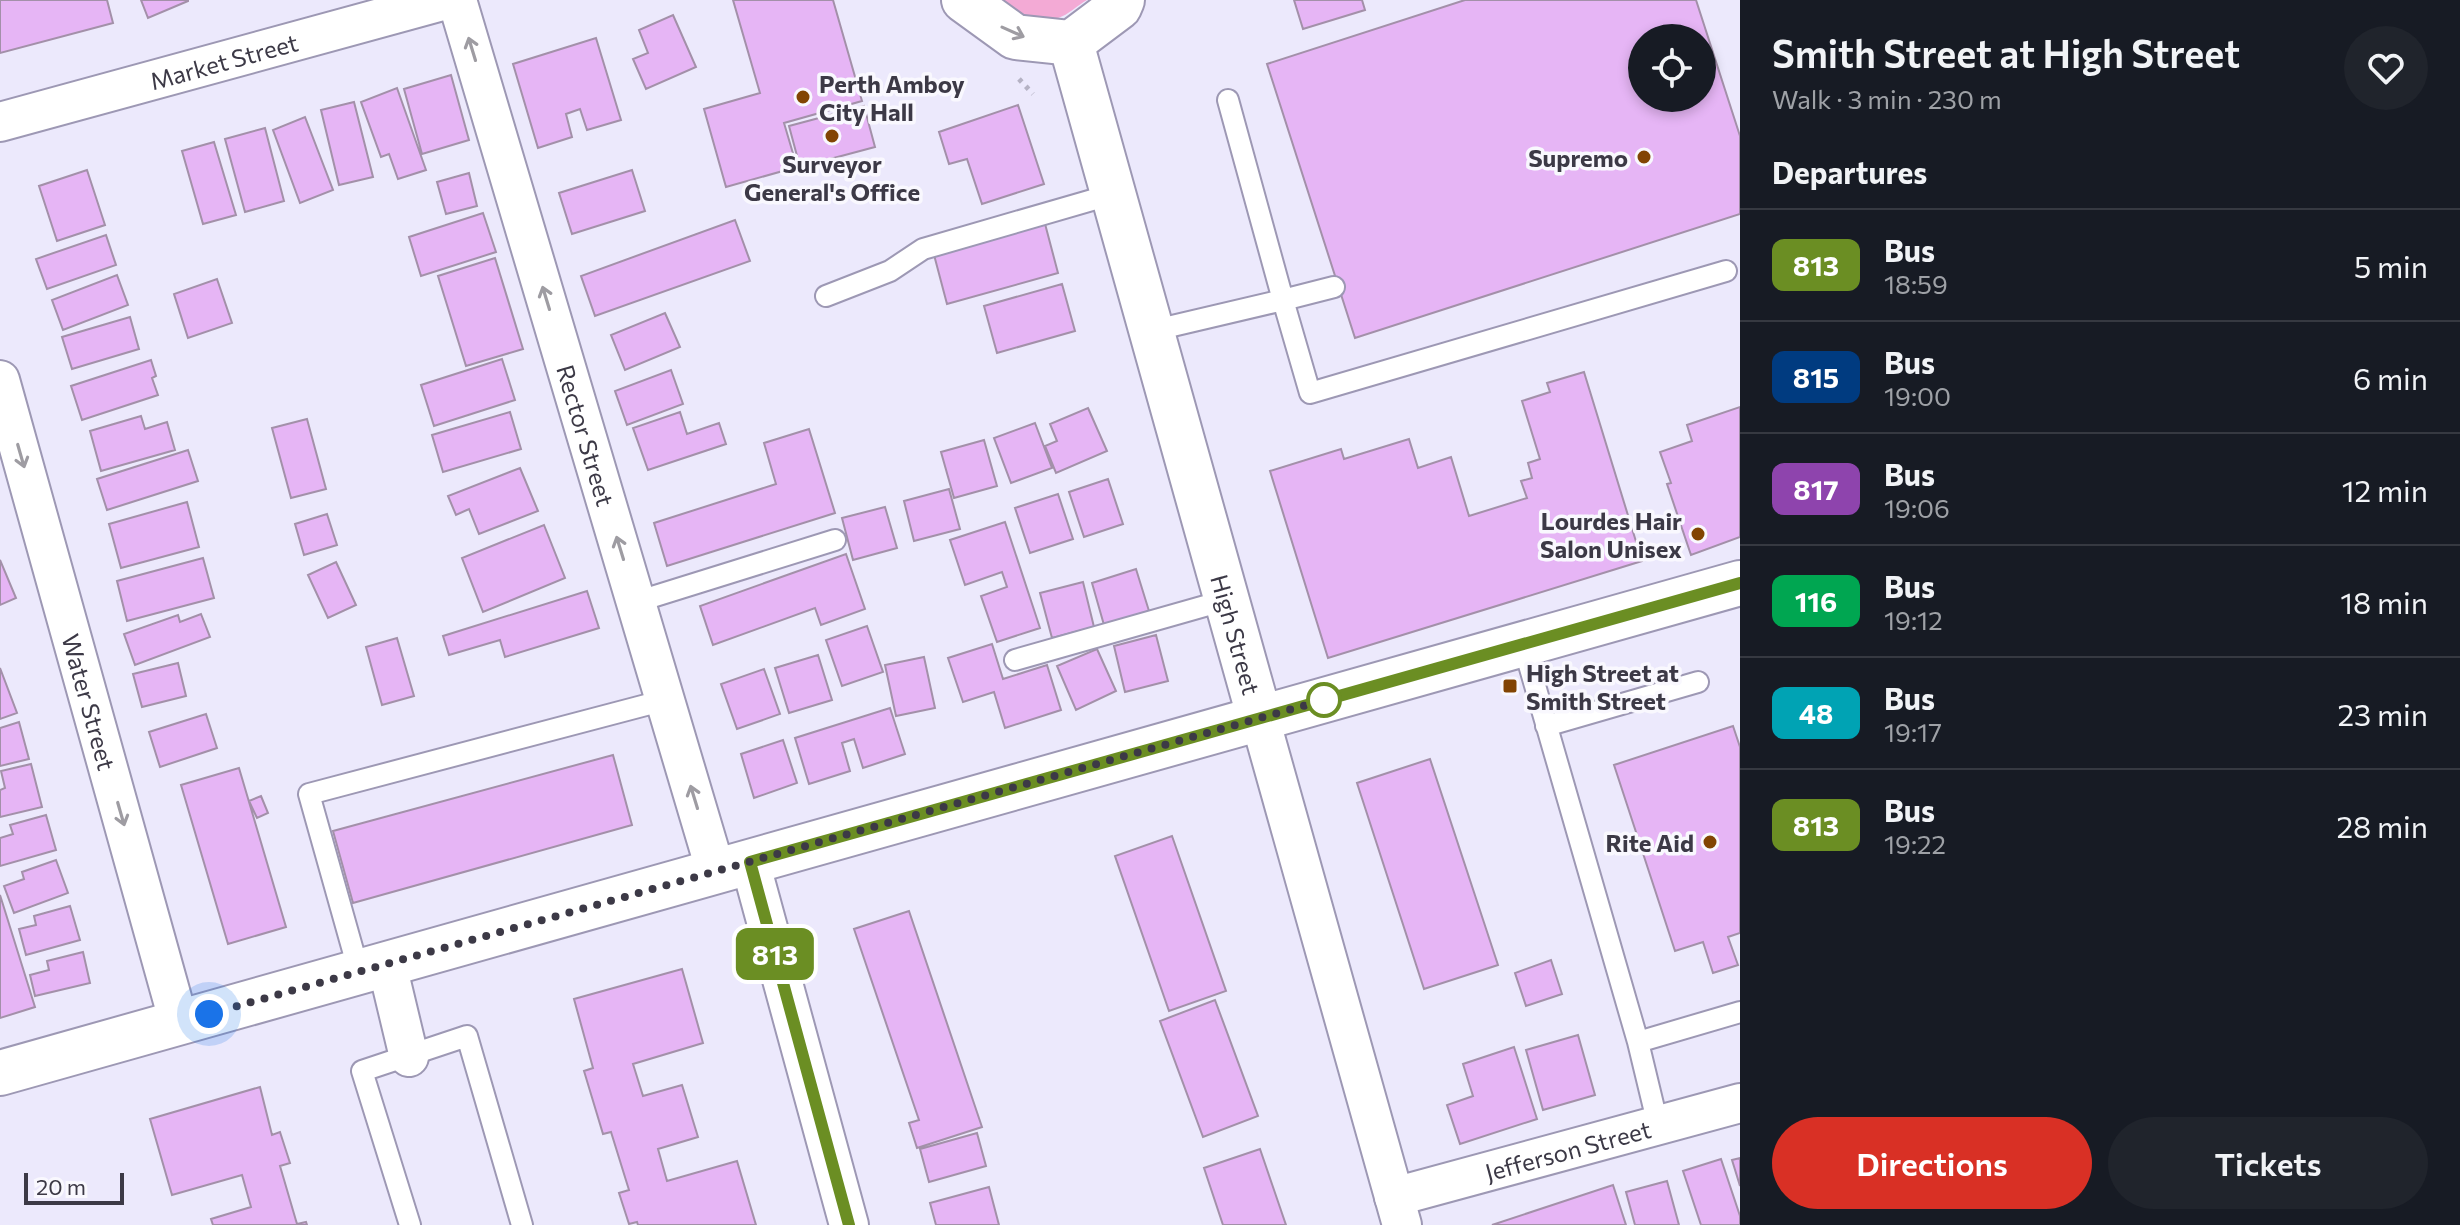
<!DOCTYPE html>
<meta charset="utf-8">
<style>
:root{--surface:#171b24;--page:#20242c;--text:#f1f3f6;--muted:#9ea1a6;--line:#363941;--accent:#d93025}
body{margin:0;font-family:Commissioner,sans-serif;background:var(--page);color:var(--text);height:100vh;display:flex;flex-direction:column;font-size:30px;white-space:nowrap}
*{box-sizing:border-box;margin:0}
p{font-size:26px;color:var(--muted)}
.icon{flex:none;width:44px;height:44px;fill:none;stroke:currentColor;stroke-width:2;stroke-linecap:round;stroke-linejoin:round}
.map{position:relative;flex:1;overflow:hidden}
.sheet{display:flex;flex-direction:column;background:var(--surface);width:720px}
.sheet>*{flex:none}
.badge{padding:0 16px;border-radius:12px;font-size:28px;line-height:52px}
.controls{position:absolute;left:1628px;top:24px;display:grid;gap:16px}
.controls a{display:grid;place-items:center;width:88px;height:88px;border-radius:50%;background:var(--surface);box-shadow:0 4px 12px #0003;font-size:40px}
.scale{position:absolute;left:24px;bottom:20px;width:100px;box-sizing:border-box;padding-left:8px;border:4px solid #3c3946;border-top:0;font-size:22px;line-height:28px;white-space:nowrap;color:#3c3946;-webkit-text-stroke:6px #f9f8fe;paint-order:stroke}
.you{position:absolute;width:40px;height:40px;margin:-20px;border:6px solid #fff;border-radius:50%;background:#1a73e8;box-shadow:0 0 0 12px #1a73e833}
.map>.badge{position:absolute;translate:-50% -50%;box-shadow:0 0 0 4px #fff}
h2{padding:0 32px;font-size:30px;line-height:72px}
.round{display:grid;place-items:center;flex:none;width:84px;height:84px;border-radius:42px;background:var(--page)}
.headline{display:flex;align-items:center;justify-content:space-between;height:136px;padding:0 32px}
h1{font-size:38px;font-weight:600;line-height:60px}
.action{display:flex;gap:16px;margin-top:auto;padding:16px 32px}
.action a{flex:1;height:92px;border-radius:48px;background:var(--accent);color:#fff;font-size:32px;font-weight:600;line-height:92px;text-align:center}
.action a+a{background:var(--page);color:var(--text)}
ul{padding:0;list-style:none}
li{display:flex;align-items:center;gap:24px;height:112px;padding:0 32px;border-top:2px solid var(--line)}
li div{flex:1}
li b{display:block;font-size:30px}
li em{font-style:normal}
li .badge{min-width:88px;font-weight:700;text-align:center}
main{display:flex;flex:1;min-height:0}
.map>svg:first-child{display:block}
.green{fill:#f3aad5}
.building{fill:#e6b5f5;stroke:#a390a9;stroke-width:2;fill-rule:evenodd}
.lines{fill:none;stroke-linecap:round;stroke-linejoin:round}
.lane-casing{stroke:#9d98b4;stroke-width:24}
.street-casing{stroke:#9d98b4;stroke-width:42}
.secondary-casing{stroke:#9d98b4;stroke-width:48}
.path{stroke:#b5b2c4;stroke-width:5;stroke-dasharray:4 6;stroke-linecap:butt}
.lane{stroke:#fff;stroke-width:20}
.street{stroke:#fff;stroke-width:38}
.secondary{stroke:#fff;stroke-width:44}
.oneway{stroke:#9e9ca2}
.line-casing{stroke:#fff;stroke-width:18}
.line{stroke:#6b8e23;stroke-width:12}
.walk{stroke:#3c3946;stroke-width:8;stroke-dasharray:0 14.4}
.poi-dot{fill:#824403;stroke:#f9f8fe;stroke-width:3}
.stop-dot{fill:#fff;stroke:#6b8e23;stroke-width:4}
.labels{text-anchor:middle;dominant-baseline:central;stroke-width:7;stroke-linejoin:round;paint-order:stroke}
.street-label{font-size:24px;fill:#3c3946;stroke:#f9f8fe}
.poi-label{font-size:24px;font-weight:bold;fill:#3c3946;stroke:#f9f8fe;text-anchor:end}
</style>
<main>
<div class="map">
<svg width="1740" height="1225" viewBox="0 0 1740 1225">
<rect width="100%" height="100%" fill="#ece9fc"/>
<path class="green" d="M996 0H1087C1078 5 1068 15 1058 18 1040 25 1010 13 996 0Z"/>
<path class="building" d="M0 0H107L113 23 0 53Z
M141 0H188V1L148 18Z
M733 0H833L862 101 784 123 797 167 726 187 704 109 760 93Z
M1294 0H1362L1365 10 1303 29Z
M1465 0H1696L1740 136V214L1355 338 1267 64ZM1642 38H1702V98H1642Z
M673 15 696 67 646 89 633 59 648 53 639 30Z
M596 38 621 120 587 130 580 109 566 114 572 137 538 148 513 64Z
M451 75 469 140 422 154 404 89Z
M397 88 426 170 398 179 389 154 381 157 361 102Z
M354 102 373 177 339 185 321 110Z
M1018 105 1044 184 982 204 967 159 949 164 939 132Z
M864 106 875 147 800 167 789 126Z
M305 117 333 190 300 203 273 130Z
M265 128 284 201 245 212 225 139Z
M214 142 236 215 203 224 182 151Z
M87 170 105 225 57 241 39 186Z
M632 170 645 211 572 234 559 193Z
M469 173 477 206 446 214 437 182Z
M483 213 496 252 421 276 409 237Z
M735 220 750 261 595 316 581 276Z
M1044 220 1058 273 947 304 933 251Z
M106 235 116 265 47 289 36 259Z
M495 258 523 349 466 366 438 276Z
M117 275 128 305 63 330 52 300Z
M217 279 232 323 188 338 174 294Z
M1062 284 1075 331 997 353 984 306Z
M665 313 680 347 625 370 611 335Z
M130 317 139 349 72 369 62 337Z
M502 359 515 400 434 426 421 385Z
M151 360 156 376 152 378 158 395 82 420 71 386Z
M671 370 683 404 627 425 615 391Z
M1584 372 1642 561 1328 658 1270 471 1341 449 1344 459 1409 439 1418 468 1451 457 1469 516 1527 498 1521 481 1532 478 1528 463 1540 459 1522 401 1550 392 1547 383Z
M1740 407V537L1691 555 1667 484 1671 483 1660 452 1692 441 1687 425Z
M1088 408 1107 451 1056 473 1045 446 1057 441 1050 424Z
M510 412 521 449 443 472 432 435Z
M680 412 687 434 719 423 726 444 648 470 633 428Z
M141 416 145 429 167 422 175 450 101 471 90 431Z
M307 419 326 489 291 498 272 428Z
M1035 423 1052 468 1011 483 994 438Z
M809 429 835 513 667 566 654 523 776 484 764 443Z
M984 440 997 486 954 498 941 452Z
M188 450 198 481 107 510 97 479Z
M520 468 538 511 479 534 469 509 456 515 448 496Z
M1108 479 1123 524 1084 537 1069 492Z
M949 489 960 529 914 541 904 501Z
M1058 494 1073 539 1030 553 1015 508Z
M187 502 199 547 121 568 109 524Z
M885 507 897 548 853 560 842 518Z
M327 514 337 545 304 555 295 524Z
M1005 522 1040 628 997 642 981 596 1007 587 1002 572 965 585 950 540Z
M544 525 565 578 483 612 462 558Z
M846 554 865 609 821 625 815 608 713 645 700 606Z
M203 558 214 598 127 621 117 581Z
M0 560 16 598 0 605Z
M336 562 356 605 328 618 308 575Z
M1136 569 1149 611 1104 625 1092 583Z
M1083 582 1094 627 1052 638 1040 593Z
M587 591 599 628 505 657 500 640 449 655 443 636Z
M201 614 210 637 135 665 124 634 178 615 180 622Z
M867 626 883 672 842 686 826 640Z
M1156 635 1168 681 1125 692 1114 646Z
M397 638 414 696 382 705 366 647Z
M992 644 1003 679 1047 665 1061 710 1005 728 994 692 963 702 948 658Z
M1097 649 1116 691 1076 710 1057 666Z
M818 655 832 700 789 713 775 668Z
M924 657 935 708 896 716 885 665Z
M178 663 186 696 142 707 133 674Z
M0 668 17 713 0 719Z
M764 669 780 714 737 729 721 684Z
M890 708 905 754 863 768 854 739 842 743 850 771 809 784 795 738Z
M206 714 217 748 160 767 149 732Z
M19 722 29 759 0 766V728Z
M1733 726 1740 747V933L1728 937 1738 965 1713 973 1703 942 1675 951 1614 765Z
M783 740 797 783 754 798 741 754Z
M613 755 632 825 353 903 333 831Z
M1430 759 1498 965 1424 989 1357 783Z
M31 764 42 807 0 817V790L5 788 1 771Z
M239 768 286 927 228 944 181 785Z
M261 796 268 813 257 818 249 801Z
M46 815 56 850 0 866V838L13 834 10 825Z
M1172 836 1226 991 1169 1011 1115 856Z
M56 860 68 893 14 913 4 886 24 879 22 872Z
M0 895 35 1007 0 1018Z
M70 906 80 940 26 955 19 929 36 925 34 916Z
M909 911 982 1127 917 1148 909 1123 919 1120 854 929Z
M83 952 90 983 35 996 30 975 49 970 47 961Z
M1551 960 1562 994 1526 1006 1515 973Z
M682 969 703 1043 633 1064 643 1096 682 1085 698 1137 658 1149 667 1181 737 1161 756 1225H638L637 1222 629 1224 619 1193 629 1190 611 1132 603 1134 584 1071 593 1068 574 999Z
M1215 1000 1258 1116 1203 1137 1160 1021Z
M1578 1035 1595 1095 1543 1110 1526 1050Z
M1514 1047 1537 1119 1460 1144 1447 1105 1473 1096 1463 1064Z
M260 1087 272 1135 280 1132 290 1163 280 1166 297 1224 306 1222 307 1225H213L211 1219 251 1207 242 1175 172 1195 150 1119Z
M977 1133 986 1166 929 1182 920 1149Z
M1260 1149 1286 1225H1223L1204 1168Z
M1740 1158V1186L1732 1160Z
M1721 1159 1740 1216V1225H1701L1683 1171Z
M1667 1181 1679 1225H1635L1626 1192Z
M1613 1185 1626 1225H1492Z
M989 1187 999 1225H936L930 1203Z"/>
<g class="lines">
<defs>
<path id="lane" d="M1228 100 1283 300 1334 287
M826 296 890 271 923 249 1113 194
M1151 331 1283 300 1310 393 1726 271
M636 602 835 540
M1523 644 1638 1042
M1015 660 1226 600
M1546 726 1698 682
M359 972 309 794 665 700
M1658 1125 1638 1042 1740 1012
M410 1225 362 1071 467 1036 522 1225"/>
<g id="street">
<path id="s1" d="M457 0 716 872"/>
<path id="s2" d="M0 122 446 0"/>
<path id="s3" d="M0 380 179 1023"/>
<path d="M1260 719 1402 1225"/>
<path d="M750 862 849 1225"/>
<path d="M387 965 409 1057"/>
<path id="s4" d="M1394 1197 1740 1103"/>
</g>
<g id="secondary">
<path d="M964 0 1015 37 1071 43 1119 7 1122 0"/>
<path id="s5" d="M1071 43 1260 719"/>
<path d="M0 1073 1740 583"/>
</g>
</defs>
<use href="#lane" class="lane-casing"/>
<use href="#street" class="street-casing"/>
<use href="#secondary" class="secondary-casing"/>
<path class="path" d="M1019 79 1033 94"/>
<use href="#lane" class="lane"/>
<use href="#street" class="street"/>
<use href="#secondary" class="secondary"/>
</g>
<defs><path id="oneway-shaft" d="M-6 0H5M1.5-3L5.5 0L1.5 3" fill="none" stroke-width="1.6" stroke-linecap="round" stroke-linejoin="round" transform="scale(2)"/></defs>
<g class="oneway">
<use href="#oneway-shaft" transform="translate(1013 32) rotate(24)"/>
<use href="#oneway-shaft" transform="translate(472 49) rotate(-107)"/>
<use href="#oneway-shaft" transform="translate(546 298) rotate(-107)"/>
<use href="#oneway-shaft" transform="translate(21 456) rotate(74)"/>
<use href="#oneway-shaft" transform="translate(620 548) rotate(-107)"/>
<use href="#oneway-shaft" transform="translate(694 797) rotate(-107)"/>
<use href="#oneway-shaft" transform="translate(121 814) rotate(74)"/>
</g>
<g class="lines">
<defs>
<path id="line" d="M849 1225 750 862 1740 583"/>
</defs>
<use href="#line" class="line-casing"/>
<use href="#line" class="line"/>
<path class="walk" d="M209 1014 1324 700"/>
</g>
<g class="poi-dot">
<circle cx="803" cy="97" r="8"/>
<circle cx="832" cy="136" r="8"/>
<circle cx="1644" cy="157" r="8"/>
<circle cx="1698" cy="534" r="8"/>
<rect x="1502" y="678" width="16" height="16" rx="4"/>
<circle cx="1710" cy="842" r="8"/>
</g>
<circle class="stop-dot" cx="1324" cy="700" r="16"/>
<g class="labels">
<g class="street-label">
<text stroke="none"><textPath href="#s2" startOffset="232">Market Street</textPath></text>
<text stroke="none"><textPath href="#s1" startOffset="454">Rector Street</textPath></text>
<text stroke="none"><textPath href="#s5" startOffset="614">High Street</textPath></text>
<text stroke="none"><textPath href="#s3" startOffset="334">Water Street</textPath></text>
<text stroke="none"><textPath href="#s4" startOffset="180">Jefferson Street</textPath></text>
</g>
<g class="poi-label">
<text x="819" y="83" text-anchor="start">Perth Amboy<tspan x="819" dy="28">City Hall</tspan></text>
<text x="1628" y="157">Supremo</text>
<text x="832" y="163" text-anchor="middle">Surveyor<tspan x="832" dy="28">General's Office</tspan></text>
<text x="1682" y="520">Lourdes Hair<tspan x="1682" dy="28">Salon Unisex</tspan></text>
<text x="1526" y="672" text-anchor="start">High Street at<tspan x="1526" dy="28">Smith Street</tspan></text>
<text x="1694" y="842">Rite Aid</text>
</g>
</g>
</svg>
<div class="controls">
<a><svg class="icon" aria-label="locate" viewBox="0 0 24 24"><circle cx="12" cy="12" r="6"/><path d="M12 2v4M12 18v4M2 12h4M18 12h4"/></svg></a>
</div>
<div class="scale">20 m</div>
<div class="you" style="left:209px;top:1014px"></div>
<b class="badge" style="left:775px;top:954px;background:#6b8e23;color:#fff">813</b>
</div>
<section class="sheet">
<div class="headline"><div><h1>Smith Street at High Street</h1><p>Walk · 3 min · 230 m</p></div><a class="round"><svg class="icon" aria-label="heart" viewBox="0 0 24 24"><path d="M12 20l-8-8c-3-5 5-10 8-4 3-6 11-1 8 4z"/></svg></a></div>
<h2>Departures</h2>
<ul>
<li><span class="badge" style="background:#6b8e23;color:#fff">813</span><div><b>Bus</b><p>18:59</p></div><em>5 min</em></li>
<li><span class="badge" style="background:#003b80;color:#fff">815</span><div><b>Bus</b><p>19:00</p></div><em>6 min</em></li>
<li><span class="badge" style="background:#8e44ad;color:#fff">817</span><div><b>Bus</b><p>19:06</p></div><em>12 min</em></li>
<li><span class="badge" style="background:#00a651;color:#fff">116</span><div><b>Bus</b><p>19:12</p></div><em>18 min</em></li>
<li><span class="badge" style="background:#00a3b4;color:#fff">48</span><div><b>Bus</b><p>19:17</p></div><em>23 min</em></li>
<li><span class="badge" style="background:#6b8e23;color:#fff">813</span><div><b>Bus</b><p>19:22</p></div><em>28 min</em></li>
</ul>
<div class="action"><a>Directions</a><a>Tickets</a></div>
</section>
</main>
